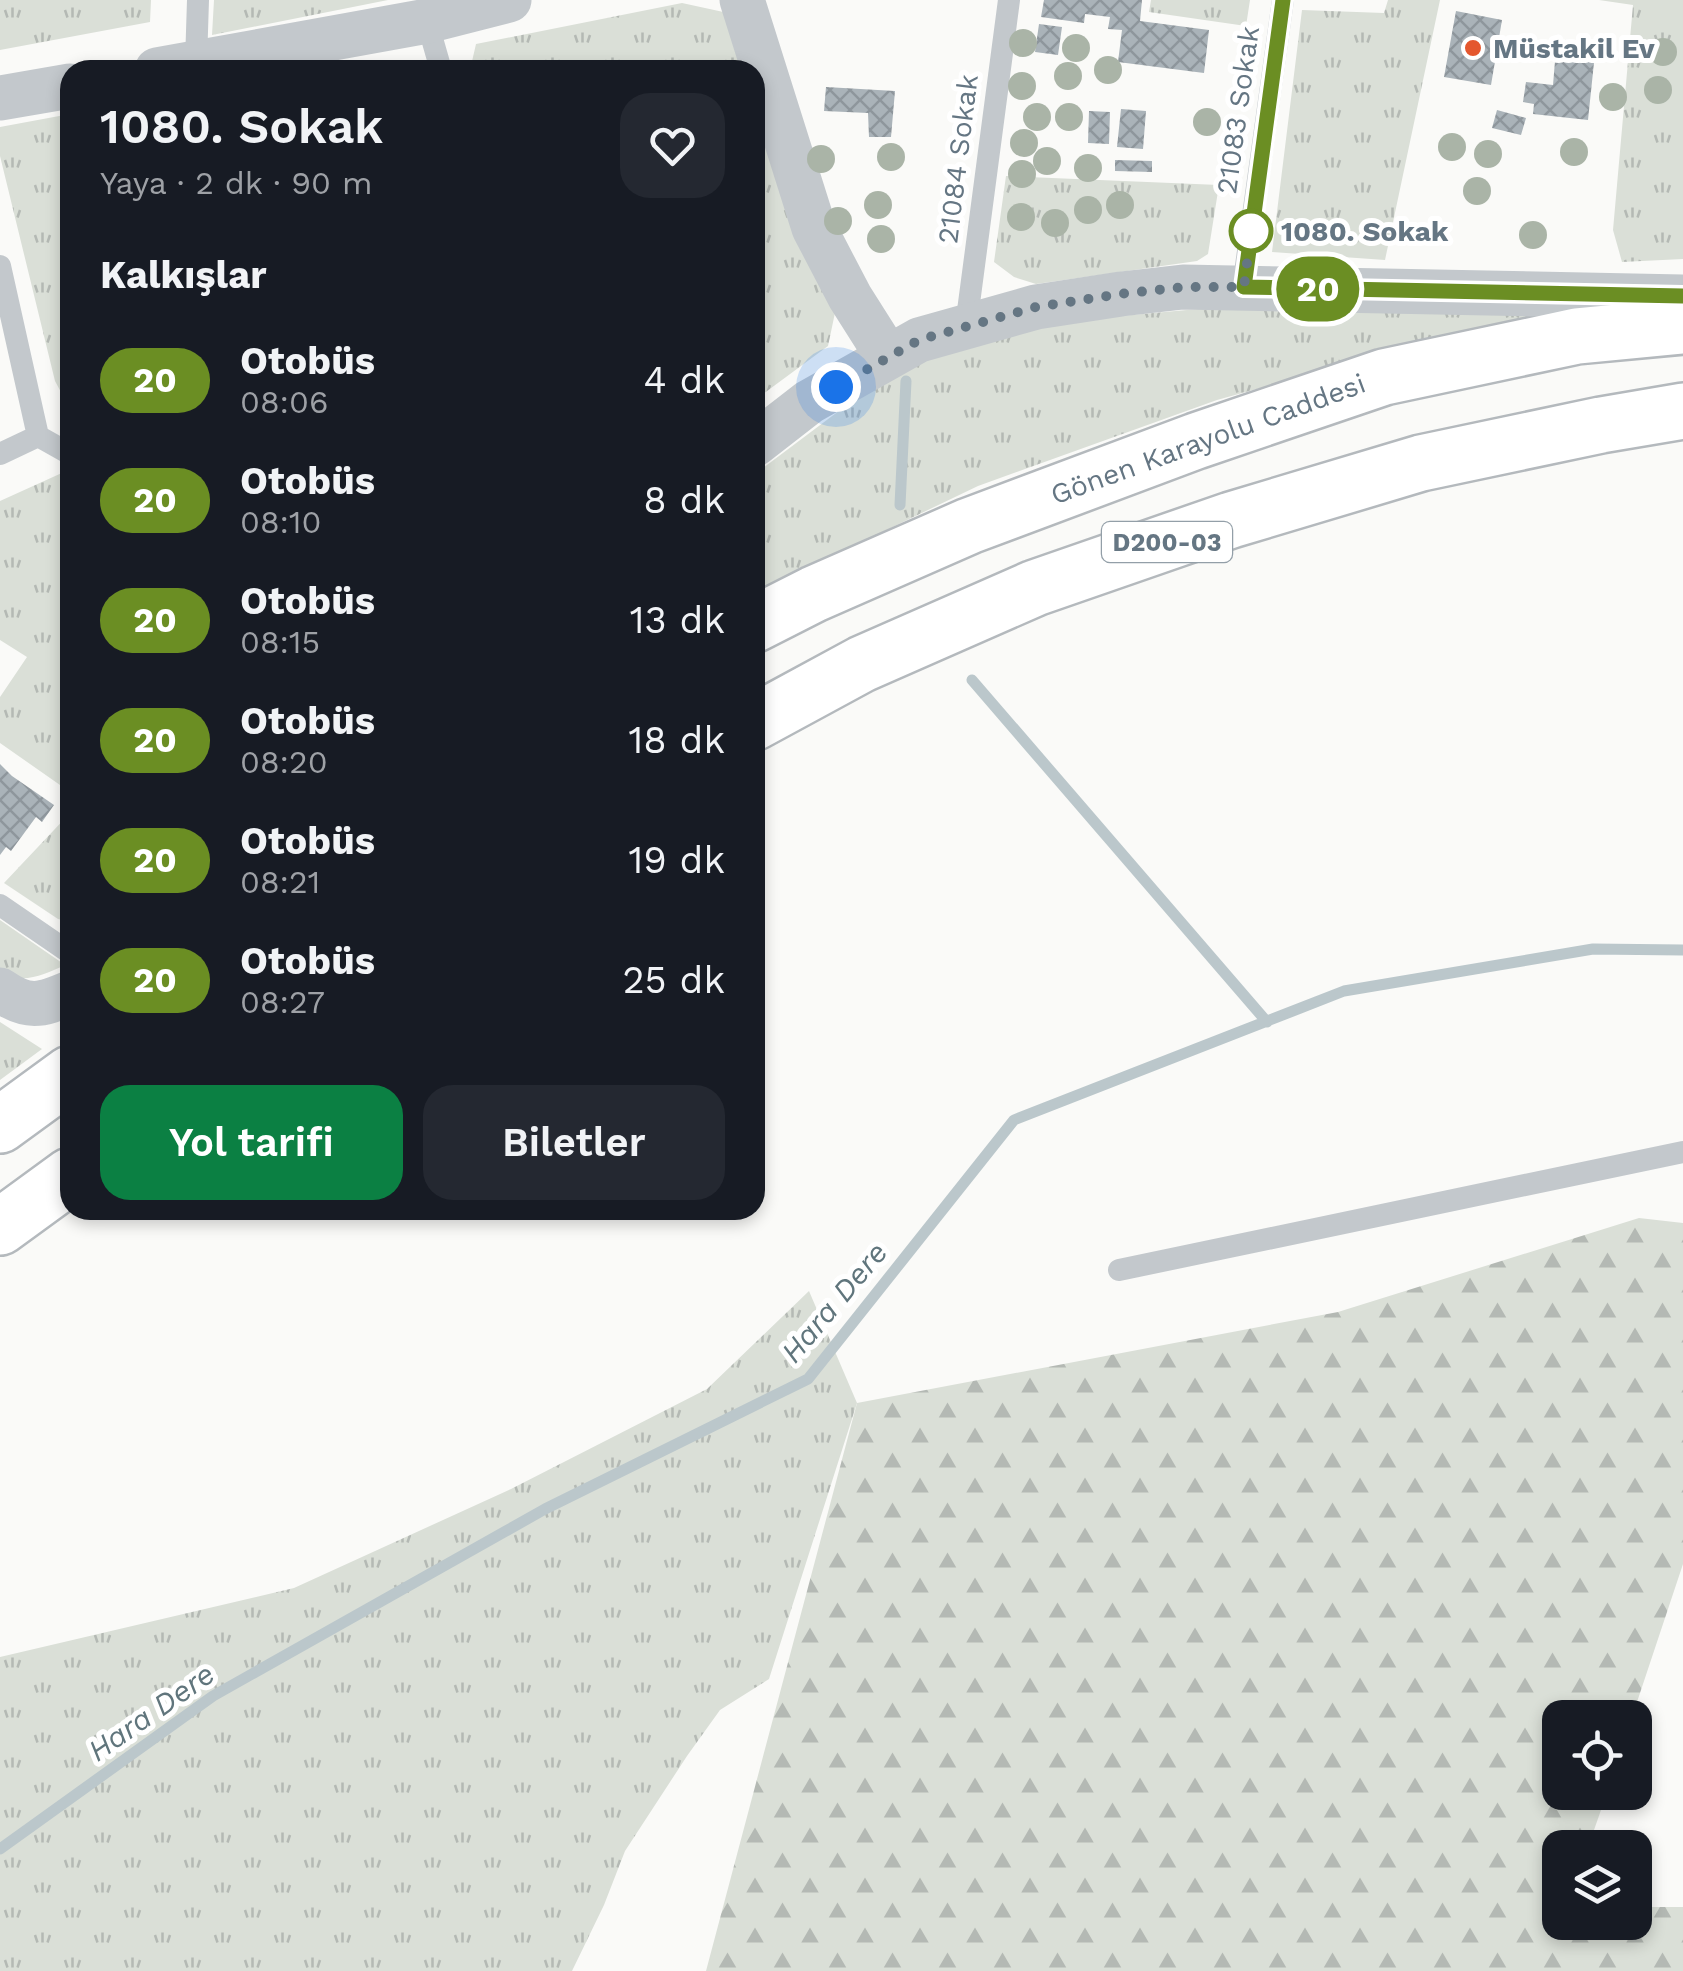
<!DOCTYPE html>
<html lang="tr">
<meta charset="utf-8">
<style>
:root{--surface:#171b24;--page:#242831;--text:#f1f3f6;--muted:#9ea1a6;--accent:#0b8043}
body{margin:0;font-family:"Work Sans",sans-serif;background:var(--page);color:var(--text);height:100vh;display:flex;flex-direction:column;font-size:38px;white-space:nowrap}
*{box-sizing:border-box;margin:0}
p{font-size:32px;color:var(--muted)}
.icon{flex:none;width:55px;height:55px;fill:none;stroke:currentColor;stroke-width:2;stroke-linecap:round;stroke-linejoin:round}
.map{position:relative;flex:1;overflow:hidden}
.drawer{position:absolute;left:60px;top:60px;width:705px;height:1160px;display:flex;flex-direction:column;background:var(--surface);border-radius:30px;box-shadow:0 5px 15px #0003}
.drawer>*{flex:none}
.badge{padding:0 20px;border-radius:32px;font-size:35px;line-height:65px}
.buttons{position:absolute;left:1542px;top:1700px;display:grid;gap:20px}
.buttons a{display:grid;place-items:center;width:110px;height:110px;border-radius:20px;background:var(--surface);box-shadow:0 5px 15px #0003;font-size:50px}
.you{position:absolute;width:50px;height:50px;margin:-25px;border:8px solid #fff;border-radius:50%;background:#1a73e8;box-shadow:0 0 0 15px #1a73e833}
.map>.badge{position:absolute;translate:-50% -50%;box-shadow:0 0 0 5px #fff}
h2{padding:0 40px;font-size:38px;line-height:90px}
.round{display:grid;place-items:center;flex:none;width:105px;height:105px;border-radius:30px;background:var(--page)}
.head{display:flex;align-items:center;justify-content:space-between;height:170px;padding:0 40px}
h1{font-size:48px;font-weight:600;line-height:75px}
.primary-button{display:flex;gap:20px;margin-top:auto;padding:20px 40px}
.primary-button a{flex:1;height:115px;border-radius:30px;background:var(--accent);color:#fff;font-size:40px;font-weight:600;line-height:115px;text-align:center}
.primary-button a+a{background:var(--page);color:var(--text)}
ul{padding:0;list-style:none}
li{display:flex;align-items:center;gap:30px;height:120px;padding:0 40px}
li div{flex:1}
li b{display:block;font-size:38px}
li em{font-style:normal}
li .badge{min-width:110px;font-weight:700;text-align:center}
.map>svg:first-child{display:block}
.grass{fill:url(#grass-tufts)}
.forest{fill:url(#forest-firs)}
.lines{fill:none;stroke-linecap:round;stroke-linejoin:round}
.stream{stroke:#bbc7cb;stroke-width:11}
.building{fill:url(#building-cross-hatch)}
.trunk-casing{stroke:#b4b9bd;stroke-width:60}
.service{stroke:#c3c8cc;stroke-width:22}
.minor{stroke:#c3c8cc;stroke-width:45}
.trunk{stroke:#fff;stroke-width:55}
.tree{fill:#aab4a7}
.line-casing{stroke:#fff;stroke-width:22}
.line{stroke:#6b8e23;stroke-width:15}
.walk{stroke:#657683;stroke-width:10;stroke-dasharray:0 18}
.poi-dot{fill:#e4572e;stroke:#fff;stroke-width:4}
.stop-dot{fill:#fff;stroke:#6b8e23;stroke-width:5}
.labels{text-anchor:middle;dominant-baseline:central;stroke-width:10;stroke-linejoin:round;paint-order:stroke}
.shield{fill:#fff;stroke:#939fa8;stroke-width:2.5}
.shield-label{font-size:25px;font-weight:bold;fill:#657683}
.poi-label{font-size:28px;font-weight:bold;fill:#657683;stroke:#fff;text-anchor:start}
.street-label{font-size:28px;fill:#657683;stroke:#fff}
.stop-label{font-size:28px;font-weight:bold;fill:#657683;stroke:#fff;text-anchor:start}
.water-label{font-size:30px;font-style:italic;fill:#60757c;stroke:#fff}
</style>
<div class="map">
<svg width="1683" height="1971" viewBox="0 0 1683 1971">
<defs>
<pattern id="grass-tufts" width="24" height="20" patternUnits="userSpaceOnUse" patternTransform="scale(2.5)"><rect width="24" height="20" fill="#dadfd7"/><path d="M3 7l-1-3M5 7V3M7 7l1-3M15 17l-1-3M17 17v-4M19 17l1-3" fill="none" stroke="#b4b9b4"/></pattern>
<pattern id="forest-firs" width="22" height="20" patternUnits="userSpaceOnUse" patternTransform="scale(2.5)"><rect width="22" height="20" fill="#dadfd7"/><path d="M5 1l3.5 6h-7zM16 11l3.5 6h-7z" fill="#b4b9b4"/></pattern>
<pattern id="building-cross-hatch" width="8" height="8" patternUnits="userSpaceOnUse" patternTransform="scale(2.5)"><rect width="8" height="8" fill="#aab3b9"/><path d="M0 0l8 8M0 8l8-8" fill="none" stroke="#8e969c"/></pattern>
</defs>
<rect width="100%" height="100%" fill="#fafaf8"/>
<path class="grass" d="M0 0H151L150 22 0 50Z
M214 0H388L212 35Z
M1151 0H1250L1246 26 1149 12Z
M1388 0H1440L1385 260 1272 252 1302 10 1384 13Z
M1599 0H1683V259L1622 262 1613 230 1633 5Z
M682 3 728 13 749 70H470L476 44Z
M755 87 836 308 828 346 755 400Z
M70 114V409L55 381 0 156V127Z
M1006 176 1219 185 1208 254 1197 261 1036 284 1014 277 994 262Z
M1253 304 1577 314 1332 368 1217 400 978 486 755 593V474L884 377 959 347 1032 324Z
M64 472 70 476V792L0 743V697L27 657 0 640V501Z
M70 813V922L58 919 4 883Z
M0 920 65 965C44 975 22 985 0 972Z
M0 1022 42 1049 0 1080Z
M809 1291 857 1403 769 1679 720 1710 687 1756 625 1851 604 1905 572 1971H0V1657L294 1588 511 1489 707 1389Z"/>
<path class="forest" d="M1639 1218 1683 1223V1564L1632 1717 1560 1718V1792L1607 1793 1588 1847 1560 1848V1922H1635V1907H1683V1971H706L857 1403 1338 1312Z"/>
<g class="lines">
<path class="stream" d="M900 505 906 381
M972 680 1267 1022
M0 1849 213 1696 545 1509 808 1379 1014 1120 1344 991 1593 949 1683 950"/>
</g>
<path class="building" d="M1044 0H1142L1140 21 1209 30 1204 73 1118 62 1122 30 1108 29 1110 17 1085 14 1084 23 1041 17Z
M1456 11 1502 20 1491 85 1444 77Z
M1039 24 1062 27 1058 55 1035 52Z
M1556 49 1595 53 1588 120 1533 114 1534 104 1523 102 1526 82 1553 85Z
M826 87 895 91 891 137H869L868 113 824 111Z
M1121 109 1146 111 1143 149 1117 147Z
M1497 110 1526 118 1521 135 1492 128Z
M1089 111 1110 112 1109 144 1088 143Z
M1115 160 1152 161V172L1115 171Z
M0 764 12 776 54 805 42 822 36 817 11 851 6 847 0 855Z"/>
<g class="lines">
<defs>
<path id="trunk" d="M755 624 814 594 969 526 1196 441 1384 377 1577 336 1683 326
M755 722 862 664 1035 588 1231 520 1421 463 1601 425 1683 411
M0 1125 70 1074
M0 1227 70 1176"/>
</defs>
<use href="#trunk" class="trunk-casing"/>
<path class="service" d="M427 21 441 70
M196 63 198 0
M0 266 38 436 70 454
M1243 287 1283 0
M966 326 1009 0
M0 454 38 436
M0 905 70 953
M1119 1270 1683 1152"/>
<path class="minor" d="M742 0 814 228 850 297 888 357
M157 70 427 21 509 0
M0 98 70 86
M755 444 809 402 919 340 1036 307 1121 294 1183 287 1683 297
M0 990C28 1009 40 1006 70 993"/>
<use href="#trunk" class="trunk"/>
</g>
<g class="tree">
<circle cx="1023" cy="43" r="14"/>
<circle cx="1076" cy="48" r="14"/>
<circle cx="1663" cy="52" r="14"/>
<circle cx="1108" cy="70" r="14"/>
<circle cx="1068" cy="76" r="14"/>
<circle cx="1022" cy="86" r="14"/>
<circle cx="1658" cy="90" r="14"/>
<circle cx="1613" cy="97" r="14"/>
<circle cx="1037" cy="117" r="14"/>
<circle cx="1069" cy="117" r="14"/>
<circle cx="1207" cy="122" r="14"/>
<circle cx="1024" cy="143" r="14"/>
<circle cx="1452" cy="147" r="14"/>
<circle cx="1574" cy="152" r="14"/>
<circle cx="1488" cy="154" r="14"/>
<circle cx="891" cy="157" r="14"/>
<circle cx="821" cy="159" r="14"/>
<circle cx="1047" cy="161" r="14"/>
<circle cx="1088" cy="168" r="14"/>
<circle cx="1022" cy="174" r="14"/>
<circle cx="1477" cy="191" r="14"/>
<circle cx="878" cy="205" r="14"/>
<circle cx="1120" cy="205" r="14"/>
<circle cx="1088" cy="210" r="14"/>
<circle cx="1021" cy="217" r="14"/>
<circle cx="838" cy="221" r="14"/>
<circle cx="1055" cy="223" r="14"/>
<circle cx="1533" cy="235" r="14"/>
<circle cx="881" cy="239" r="14"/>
</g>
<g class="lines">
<defs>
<path id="line" d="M1283 0 1244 287 1683 296"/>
</defs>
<use href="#line" class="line-casing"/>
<use href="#line" class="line"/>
<path class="walk" d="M836 387 919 340 1036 307 1120 294 1184 287H1244L1251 231"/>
</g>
<circle class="poi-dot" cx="1473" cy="48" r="10"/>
<circle class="stop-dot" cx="1251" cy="231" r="20"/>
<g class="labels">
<rect class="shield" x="1102" y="522" width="130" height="40" rx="8"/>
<g class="shield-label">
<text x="1167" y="542">D200-03</text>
</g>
<g class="poi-label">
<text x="1493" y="48">Müstakil Ev</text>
</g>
<g class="street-label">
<text transform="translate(1238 110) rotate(-82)">21083 Sokak</text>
<text transform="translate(958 159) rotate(-83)">21084 Sokak</text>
<text transform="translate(1208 439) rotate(-20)">Gönen Karayolu Caddesi</text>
</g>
<g class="stop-label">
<text x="1281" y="231">1080. Sokak</text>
</g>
<g class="water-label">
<text transform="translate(834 1302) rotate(-50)">Hara Dere</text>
<text transform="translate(151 1712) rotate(-35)">Hara Dere</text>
</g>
</g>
</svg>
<div class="buttons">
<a><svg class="icon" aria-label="locate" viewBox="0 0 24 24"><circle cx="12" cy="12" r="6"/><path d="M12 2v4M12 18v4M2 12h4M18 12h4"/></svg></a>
<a><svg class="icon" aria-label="layers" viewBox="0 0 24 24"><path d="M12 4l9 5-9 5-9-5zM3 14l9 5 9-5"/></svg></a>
</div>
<div class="you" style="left:836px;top:387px"></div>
<b class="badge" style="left:1318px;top:289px;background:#6b8e23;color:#fff">20</b>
<section class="drawer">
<div class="head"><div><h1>1080. Sokak</h1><p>Yaya · 2 dk · 90 m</p></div><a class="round"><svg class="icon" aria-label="heart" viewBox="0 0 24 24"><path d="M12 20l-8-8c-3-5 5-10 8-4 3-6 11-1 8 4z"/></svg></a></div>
<h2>Kalkışlar</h2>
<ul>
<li><span class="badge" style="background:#6b8e23;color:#fff">20</span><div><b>Otobüs</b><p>08:06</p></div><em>4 dk</em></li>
<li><span class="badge" style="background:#6b8e23;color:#fff">20</span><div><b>Otobüs</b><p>08:10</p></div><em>8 dk</em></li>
<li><span class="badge" style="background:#6b8e23;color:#fff">20</span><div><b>Otobüs</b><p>08:15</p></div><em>13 dk</em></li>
<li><span class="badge" style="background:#6b8e23;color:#fff">20</span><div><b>Otobüs</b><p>08:20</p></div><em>18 dk</em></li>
<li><span class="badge" style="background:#6b8e23;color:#fff">20</span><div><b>Otobüs</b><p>08:21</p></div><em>19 dk</em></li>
<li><span class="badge" style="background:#6b8e23;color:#fff">20</span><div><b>Otobüs</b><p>08:27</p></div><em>25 dk</em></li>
</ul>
<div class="primary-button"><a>Yol tarifi</a><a>Biletler</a></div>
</section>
</div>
